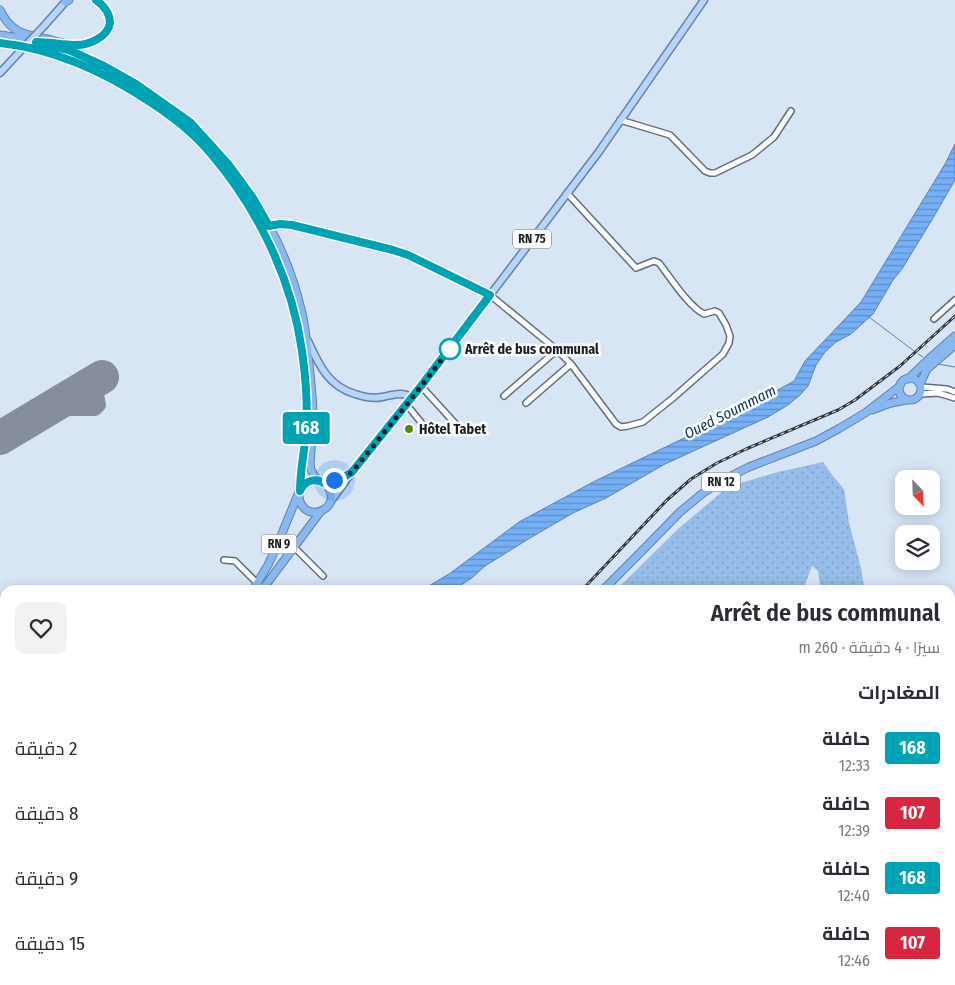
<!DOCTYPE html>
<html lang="ar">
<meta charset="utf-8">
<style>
:root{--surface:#fff;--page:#f2f2f3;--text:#2b2b33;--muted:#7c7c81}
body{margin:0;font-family:"Fira Sans Condensed",Cairo,sans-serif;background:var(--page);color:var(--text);direction:rtl;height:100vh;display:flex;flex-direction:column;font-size:19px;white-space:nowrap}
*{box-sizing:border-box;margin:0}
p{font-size:16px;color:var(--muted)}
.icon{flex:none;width:28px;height:28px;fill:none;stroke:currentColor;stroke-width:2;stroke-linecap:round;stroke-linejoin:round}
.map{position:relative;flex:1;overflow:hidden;direction:ltr}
.details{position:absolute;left:0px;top:585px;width:955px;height:400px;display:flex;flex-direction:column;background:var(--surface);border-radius:15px 15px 0 0;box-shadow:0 2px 12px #0003;direction:rtl}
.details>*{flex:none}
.badge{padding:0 10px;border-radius:4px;font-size:18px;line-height:32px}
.needle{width:32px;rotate:157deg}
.buttons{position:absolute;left:895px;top:470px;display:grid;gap:10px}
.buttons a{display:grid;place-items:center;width:45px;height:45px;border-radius:10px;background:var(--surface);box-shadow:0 2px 12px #0003;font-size:25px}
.you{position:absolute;width:25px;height:25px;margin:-12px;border:4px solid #fff;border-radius:50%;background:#1a73e8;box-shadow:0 0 0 8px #1a73e833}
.map>.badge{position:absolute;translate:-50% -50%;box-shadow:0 0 0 2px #fff}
h2{padding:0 15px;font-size:19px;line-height:45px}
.round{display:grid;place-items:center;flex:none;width:52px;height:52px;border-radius:10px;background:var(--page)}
.headline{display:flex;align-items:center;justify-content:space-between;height:85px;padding:0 15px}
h1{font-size:24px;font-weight:600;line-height:38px}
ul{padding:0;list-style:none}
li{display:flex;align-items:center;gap:15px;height:65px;padding:0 15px}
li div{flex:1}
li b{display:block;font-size:19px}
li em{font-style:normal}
li .badge{min-width:55px;font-weight:700;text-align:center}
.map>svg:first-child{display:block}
.grass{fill:url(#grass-dots)}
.water{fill:url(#water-rules);stroke:#5984b6}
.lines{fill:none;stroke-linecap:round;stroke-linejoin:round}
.stream{stroke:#5984b6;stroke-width:1}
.taxiway{stroke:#858e9a;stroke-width:14}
.runway{stroke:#858e9a;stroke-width:34}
.minor-casing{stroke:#626e7b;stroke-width:8}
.major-casing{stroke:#6282a9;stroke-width:9}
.highway-casing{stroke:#6282a9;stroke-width:9}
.minor{stroke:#fff;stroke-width:5}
.major{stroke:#b8d4f7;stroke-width:6}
.highway{stroke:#89b8f1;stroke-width:7}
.rail-casing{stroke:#32383e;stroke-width:3}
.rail{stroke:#fff;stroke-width:1;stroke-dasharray:4;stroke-linecap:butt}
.major-bridge-casing{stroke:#6282a9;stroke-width:9;stroke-linecap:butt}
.major-bridge{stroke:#b8d4f7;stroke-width:6}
.line-casing{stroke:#fff;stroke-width:11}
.line{stroke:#00a3b4;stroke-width:8}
.walk{stroke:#191e23;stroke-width:5;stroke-dasharray:0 9}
.stop-dot{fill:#fff;stroke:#00a3b4;stroke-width:2.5}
.poi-dot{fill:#5b8305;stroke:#fff;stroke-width:2}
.labels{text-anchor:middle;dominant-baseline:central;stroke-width:5;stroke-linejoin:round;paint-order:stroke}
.shield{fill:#fff;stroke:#5e6265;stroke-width:1}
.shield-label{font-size:12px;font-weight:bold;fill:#191e23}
.stop-label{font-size:14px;font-weight:bold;fill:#191e23;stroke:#fff;text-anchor:start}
.poi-label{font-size:14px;font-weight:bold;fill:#191e23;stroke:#fff;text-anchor:start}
.water-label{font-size:15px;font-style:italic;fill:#0c3561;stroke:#fff}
</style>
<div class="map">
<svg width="955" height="985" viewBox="0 0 955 985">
<defs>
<pattern id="grass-dots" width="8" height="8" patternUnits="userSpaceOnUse" patternTransform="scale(1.25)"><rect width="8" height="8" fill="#96bce9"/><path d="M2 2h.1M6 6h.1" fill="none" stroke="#81a1c8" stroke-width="1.8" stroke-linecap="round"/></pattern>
<pattern id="water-rules" width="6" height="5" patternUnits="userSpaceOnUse" patternTransform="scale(1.25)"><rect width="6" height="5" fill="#75aff5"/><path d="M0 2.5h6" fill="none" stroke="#5f8ec6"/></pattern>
</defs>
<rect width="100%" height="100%" fill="#d8e5f5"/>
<path class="grass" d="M823 462 833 476 844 489 849 523 861 568 864 587 862 590H822L820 586 818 571 812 566 803 590H616L678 529 723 491 744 482 778 472Z
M548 980H819V985H549Z"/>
<path class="water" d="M955 144V180L933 218 902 269 893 280 873 314 851 334 836 342 825 352 816 365 808 386 800 395 788 405 768 417 665 464 606 498 573 513 530 538 485 566 473 577 454 590H422L449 574 519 522 595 481 736 413 794 381 805 361 861 302 945 164Z"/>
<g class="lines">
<path class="stream" d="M869 317 914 351
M918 354 923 357
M938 364 955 367"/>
<path class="taxiway" d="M48 409H95L99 405C98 397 96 390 90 383"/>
<path class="runway" d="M0 438 102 377"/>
<defs>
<path id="minor" d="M620 120 670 135 705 171 710 173H715L752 155 774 137 791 111
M269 226 280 224 292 225 393 250 408 255 490 295 557 350 571 364 616 424 621 427 628 426 643 422 673 398 723 354 729 343 730 336 726 325 719 313 715 311 704 314C689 307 670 277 659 263L654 261 636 268 567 193
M934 319 955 300
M421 386 462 431
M921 387 947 389 955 392
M920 394 938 393 955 398
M504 396 557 350
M526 403 571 364
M407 405 428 431
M294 547 323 576
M224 560 235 561 258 584
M0 791 5 794
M950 882 955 875
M0 886 5 885
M950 892 955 895
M0 922 5 921
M560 980 562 985
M829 980 831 985
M502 985 503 980
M945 985 955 978"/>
<path id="major" d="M44 26 67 0
M0 73 12 60
M308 341C319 365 328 386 355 394 364 397 373 399 382 397 393 395 403 391 412 398
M326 484 341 479 349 474
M331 501 352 472 421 386 598 153 704 0"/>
<path id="highway" d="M65 2 69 0
M0 10C12 35 26 34 51 40 59 42 69 45 77 45 105 43 123 19 96 0
M0 35C58 41 109 65 156 98 168 106 180 113 190 123 196 128 202 136 208 142 252 189 286 246 301 309 305 324 306 338 308 354 310 375 313 396 313 418 313 433 311 448 310 463L311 470 317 480
M0 43C55 49 105 72 150 102 172 117 194 133 211 154 258 209 292 279 302 351 306 378 308 407 306 434 304 453 300 472 299 491
M899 389a11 11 0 1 1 22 0a11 11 0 1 1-22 0Z
M908 379 930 358 955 336
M920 384 927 369 955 345
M872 410 891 403 906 400
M253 590 268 565 276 548 301 487C321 466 344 498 323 510 318 513 313 513 308 511 301 507 299 502 299 495
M262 590 321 511
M603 590 634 559 680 512 703 493 729 477 749 467 816 441 840 428 865 413 900 386
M68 985 70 980
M75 985 77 980
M465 985 466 980
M473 985 474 980"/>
</defs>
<use href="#minor" class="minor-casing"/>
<use href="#major" class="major-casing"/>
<use href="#highway" class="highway-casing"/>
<use href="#minor" class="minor"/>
<use href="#major" class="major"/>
<use href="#highway" class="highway"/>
<defs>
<path id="rail" d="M582 590 667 500 691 479 717 463 746 449 838 410 855 400 900 366 955 316
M451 985 452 980"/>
</defs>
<use href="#rail" class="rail-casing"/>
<use href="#rail" class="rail"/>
<defs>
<path id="major-bridge" d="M12 60 44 26"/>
</defs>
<use href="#major-bridge" class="major-bridge-casing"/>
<use href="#major-bridge" class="major-bridge"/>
</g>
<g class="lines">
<defs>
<path id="line" d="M0 43C56 49 107 73 153 104 174 118 195 134 211 154 258 209 292 279 302 351 306 379 308 407 306 434 304 453 300 472 300 491 305 480 316 477 326 484L341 479 352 472 421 386 490 295 408 255 393 250 292 225 280 224 269 226 253 198 229 165 190 122 136 84 104 66 71 51 36 42C49 42 63 45 76 45 89 45 108 37 110 23 110 13 103 5 96 0"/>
</defs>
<use href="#line" class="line-casing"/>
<use href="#line" class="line"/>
<path class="walk" d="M334 480 341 479 352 472 412 398 455 342 450 349"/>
</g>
<circle class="stop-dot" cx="450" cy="349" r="10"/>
<circle class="poi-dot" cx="409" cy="429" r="5"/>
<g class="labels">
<g class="shield">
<rect x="513" y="229.5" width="38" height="19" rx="4"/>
<rect x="702" y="472.5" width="38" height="19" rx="4"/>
<rect x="261.5" y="534.5" width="35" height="19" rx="4"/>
</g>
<g class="shield-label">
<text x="532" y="239">RN 75</text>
<text x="721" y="482">RN 12</text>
<text x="279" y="544">RN 9</text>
</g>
<g class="stop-label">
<text x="465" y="349">Arrêt de bus communal</text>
</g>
<g class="poi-label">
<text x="419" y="429">Hôtel Tabet</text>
</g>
<g class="water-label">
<text transform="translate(730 412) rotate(-27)">Oued Soummam</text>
</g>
</g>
</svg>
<div class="buttons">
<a><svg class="needle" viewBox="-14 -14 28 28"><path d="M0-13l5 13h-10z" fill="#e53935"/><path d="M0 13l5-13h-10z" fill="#7c7c81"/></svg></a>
<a><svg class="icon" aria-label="layers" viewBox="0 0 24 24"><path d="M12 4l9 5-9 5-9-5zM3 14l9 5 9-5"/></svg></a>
</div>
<div class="you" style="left:334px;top:480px"></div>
<b class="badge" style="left:306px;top:428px;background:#00a3b4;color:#fff">168</b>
<section class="details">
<div class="headline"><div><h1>Arrêt de bus communal</h1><p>سيرًا · 4 دقيقة · 260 m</p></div><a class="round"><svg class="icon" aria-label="heart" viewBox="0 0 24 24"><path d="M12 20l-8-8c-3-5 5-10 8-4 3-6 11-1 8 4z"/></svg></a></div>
<h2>المغادرات</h2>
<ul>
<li><span class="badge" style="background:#00a3b4;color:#fff">168</span><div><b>حافلة</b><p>12:33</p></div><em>2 دقيقة</em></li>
<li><span class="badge" style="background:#d7263d;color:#fff">107</span><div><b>حافلة</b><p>12:39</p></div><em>8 دقيقة</em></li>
<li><span class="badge" style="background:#00a3b4;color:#fff">168</span><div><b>حافلة</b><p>12:40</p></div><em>9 دقيقة</em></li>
<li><span class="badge" style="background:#d7263d;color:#fff">107</span><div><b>حافلة</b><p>12:46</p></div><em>15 دقيقة</em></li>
</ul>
</section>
</div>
